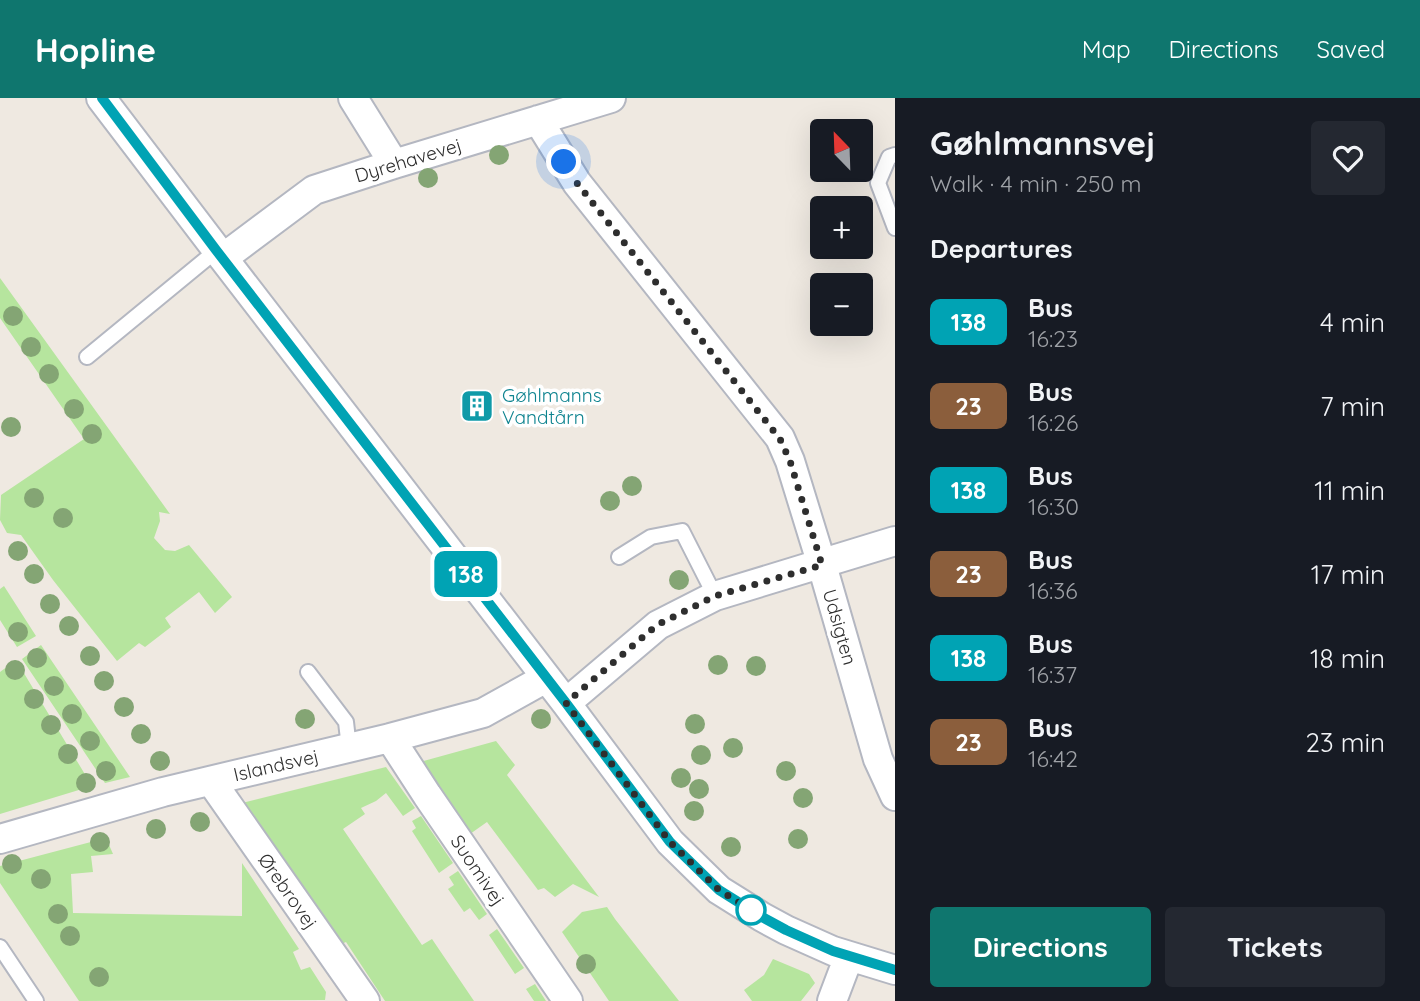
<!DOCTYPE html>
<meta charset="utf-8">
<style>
:root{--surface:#171b24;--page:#242831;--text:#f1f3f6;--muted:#9ea1a6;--accent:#0f766e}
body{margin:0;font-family:Quicksand,sans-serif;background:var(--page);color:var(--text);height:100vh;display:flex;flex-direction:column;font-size:26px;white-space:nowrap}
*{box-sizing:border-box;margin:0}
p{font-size:23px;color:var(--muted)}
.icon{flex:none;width:38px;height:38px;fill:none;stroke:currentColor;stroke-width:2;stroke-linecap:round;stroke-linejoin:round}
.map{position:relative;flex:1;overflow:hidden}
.side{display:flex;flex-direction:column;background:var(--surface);width:525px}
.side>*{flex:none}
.badge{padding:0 14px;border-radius:10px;font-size:24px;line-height:46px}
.needle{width:46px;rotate:337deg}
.controls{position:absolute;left:810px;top:21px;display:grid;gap:14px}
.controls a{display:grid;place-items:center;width:63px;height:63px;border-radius:7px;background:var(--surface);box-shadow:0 7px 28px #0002;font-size:35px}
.you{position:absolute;width:35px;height:35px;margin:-18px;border:5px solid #fff;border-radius:50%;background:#1a73e8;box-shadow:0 0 0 10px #1a73e833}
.map>.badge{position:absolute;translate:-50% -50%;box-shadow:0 0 0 4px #fff}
h2{padding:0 35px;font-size:26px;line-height:63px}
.round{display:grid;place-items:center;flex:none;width:74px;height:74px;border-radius:7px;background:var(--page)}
.overview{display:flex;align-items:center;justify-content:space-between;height:119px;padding:0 35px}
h1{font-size:33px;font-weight:700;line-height:52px}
.cta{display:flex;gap:14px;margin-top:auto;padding:14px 35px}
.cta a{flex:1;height:80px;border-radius:7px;background:var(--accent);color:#fff;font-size:28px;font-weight:700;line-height:80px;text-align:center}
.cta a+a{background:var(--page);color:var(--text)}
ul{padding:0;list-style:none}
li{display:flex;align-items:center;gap:21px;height:84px;padding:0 35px}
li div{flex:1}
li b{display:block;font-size:26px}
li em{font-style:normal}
li .badge{min-width:77px;font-weight:700;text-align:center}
header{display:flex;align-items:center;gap:42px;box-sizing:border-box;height:98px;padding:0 35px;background:var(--accent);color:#fff}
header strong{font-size:33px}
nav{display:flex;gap:38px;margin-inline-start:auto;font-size:24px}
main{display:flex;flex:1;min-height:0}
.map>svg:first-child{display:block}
.green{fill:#b6e59e}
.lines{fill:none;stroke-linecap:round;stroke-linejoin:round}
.service-casing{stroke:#b4b7c1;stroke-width:18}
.minor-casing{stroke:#b4b7c1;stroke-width:32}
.service{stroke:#fff;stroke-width:14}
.minor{stroke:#fff;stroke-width:28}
.tree{fill:#84a574}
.line-casing{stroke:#fff;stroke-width:16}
.line{stroke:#00a3b4;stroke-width:10}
.walk{stroke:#2e2e2e;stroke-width:7;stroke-dasharray:0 12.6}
.stop-dot{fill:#fff;stroke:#00a3b4;stroke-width:3.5}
.labels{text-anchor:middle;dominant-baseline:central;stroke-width:7;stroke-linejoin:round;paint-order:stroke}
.street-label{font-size:19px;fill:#2e2e2e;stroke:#fff}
.culture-label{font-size:19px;fill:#0d838f;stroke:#fff;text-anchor:start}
</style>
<header>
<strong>Hopline</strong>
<nav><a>Map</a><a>Directions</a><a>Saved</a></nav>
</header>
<main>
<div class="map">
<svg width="895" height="903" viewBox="0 0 895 903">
<rect width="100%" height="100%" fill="#efe9e1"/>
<path class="green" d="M0 180 170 416 159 414 160 423 154 440 165 452 175 453 189 447 232 499 215 515 199 494 165 520 171 529 145 549 139 545 117 563 53 482 21 437 7 435 0 422 1 397 84 341 0 220Z
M4 488 36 538 17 549 0 522V491Z
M41 547 130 679 105 685 22 561Z
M16 562 92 688 0 716V574Z
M496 643 515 667 507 677 599 799 573 786 555 799 544 790 538 792 487 724 470 736 420 664Z
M386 669 415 710 403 718 386 695 376 703 361 710 365 716 343 731 422 847 432 841 474 903H385L346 844 337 848 242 705Z
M421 718 453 765 439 775 412 733 416 730 412 723Z
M106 740 113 756 91 758 93 774 71 776 73 815 242 818V765L299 851 293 854 301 872 310 869 326 894 325 902 79 903 0 785V768Z
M458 773 487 816 479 822 470 810 464 814 448 791 454 787 449 779Z
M607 809 615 821 679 903H609L562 834 582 814Z
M497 831 524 870 515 876 489 837Z
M773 861 809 876 815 885 801 903H752L744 892 764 877Z
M535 886 546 903H534L526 891Z"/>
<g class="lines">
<defs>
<path id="service" d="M895 57 889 59 878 85 895 130
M87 259 217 152
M619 459 651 439 682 433 715 498
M308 574 346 624 349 650
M0 849 36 903"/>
<path id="minor" d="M101 0 223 160 566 605 670 744 719 792 762 819 786 832 833 853 895 872
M353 0 394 66
M538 22 577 85 780 340 790 363 822 467 878 661 895 698
M223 160 314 92 394 66 611 0
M566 605 658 527 715 498 895 443
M390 640 427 697 568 903
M211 683 365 903
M0 741 163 694 390 640 483 615 546 580
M832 903 849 858"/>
</defs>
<use href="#service" class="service-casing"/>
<use href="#minor" class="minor-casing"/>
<use href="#service" class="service"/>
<use href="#minor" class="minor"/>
</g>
<g class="tree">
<circle cx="499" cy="57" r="10"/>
<circle cx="428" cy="80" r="10"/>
<circle cx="13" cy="218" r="10"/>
<circle cx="31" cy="249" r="10"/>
<circle cx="49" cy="276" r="10"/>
<circle cx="74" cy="311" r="10"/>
<circle cx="11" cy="329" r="10"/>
<circle cx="92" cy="336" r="10"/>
<circle cx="632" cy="388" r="10"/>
<circle cx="34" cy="400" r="10"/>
<circle cx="610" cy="403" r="10"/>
<circle cx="63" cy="420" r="10"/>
<circle cx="18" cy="453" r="10"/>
<circle cx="34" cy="476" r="10"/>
<circle cx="679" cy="482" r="10"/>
<circle cx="50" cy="506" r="10"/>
<circle cx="69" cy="528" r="10"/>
<circle cx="18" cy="534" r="10"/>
<circle cx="90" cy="558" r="10"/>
<circle cx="37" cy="560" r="10"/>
<circle cx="718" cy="567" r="10"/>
<circle cx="756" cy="568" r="10"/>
<circle cx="15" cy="572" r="10"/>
<circle cx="104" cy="583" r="10"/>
<circle cx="54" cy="588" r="10"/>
<circle cx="34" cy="601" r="10"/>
<circle cx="124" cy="609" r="10"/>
<circle cx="72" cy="616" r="10"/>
<circle cx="305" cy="621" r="10"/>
<circle cx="541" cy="621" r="10"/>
<circle cx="695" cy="626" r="10"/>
<circle cx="51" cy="627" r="10"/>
<circle cx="141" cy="636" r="10"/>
<circle cx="90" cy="643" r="10"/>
<circle cx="733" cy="650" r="10"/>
<circle cx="68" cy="656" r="10"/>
<circle cx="701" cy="657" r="10"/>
<circle cx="160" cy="663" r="10"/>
<circle cx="106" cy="673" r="10"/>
<circle cx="786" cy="673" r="10"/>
<circle cx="681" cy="680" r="10"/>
<circle cx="86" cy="685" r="10"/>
<circle cx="699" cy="691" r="10"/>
<circle cx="803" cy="700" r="10"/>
<circle cx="694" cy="713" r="10"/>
<circle cx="200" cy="724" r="10"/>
<circle cx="156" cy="731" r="10"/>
<circle cx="798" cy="741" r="10"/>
<circle cx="100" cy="744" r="10"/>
<circle cx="731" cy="749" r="10"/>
<circle cx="12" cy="766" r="10"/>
<circle cx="41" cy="781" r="10"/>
<circle cx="58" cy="816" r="10"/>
<circle cx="70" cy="838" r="10"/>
<circle cx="586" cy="866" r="10"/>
<circle cx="99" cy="879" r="10"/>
</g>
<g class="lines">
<defs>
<path id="line" d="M102 0 216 152 566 605 670 744 719 792 762 819 786 832 833 853 895 872"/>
</defs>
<use href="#line" class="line-casing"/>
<use href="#line" class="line"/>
<path class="walk" d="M564 64 577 85 780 341 790 363 822 467 715 498 657 527 566 605 670 744 719 792 751 812"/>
</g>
<defs>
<symbol id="building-square" viewBox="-11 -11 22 22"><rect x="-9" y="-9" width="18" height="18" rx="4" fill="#0f9aa8" stroke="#fff"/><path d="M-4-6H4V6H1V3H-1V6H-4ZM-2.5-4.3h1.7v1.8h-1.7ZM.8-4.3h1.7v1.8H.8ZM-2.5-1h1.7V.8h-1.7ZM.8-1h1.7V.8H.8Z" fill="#fff"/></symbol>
</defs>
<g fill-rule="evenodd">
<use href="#building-square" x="458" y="289" width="38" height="38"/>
</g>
<circle class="stop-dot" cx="751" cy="812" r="14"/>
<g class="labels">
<g class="street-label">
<text transform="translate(408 62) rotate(-17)">Dyrehavevej</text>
<text transform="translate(840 529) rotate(74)">Udsigten</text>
<text transform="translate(276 667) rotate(-13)">Islandsvej</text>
<text transform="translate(478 772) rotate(56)">Suomivej</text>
<text transform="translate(288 793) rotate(55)">Ørebrovej</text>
</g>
<g class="culture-label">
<text x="502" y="297">Gøhlmanns<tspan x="502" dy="22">Vandtårn</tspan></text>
</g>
</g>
</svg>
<div class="controls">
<a><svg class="needle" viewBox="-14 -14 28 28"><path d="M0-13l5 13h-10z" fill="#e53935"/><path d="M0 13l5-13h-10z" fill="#9ea1a6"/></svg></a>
<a>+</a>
<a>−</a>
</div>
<div class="you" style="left:564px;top:64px"></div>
<b class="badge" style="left:466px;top:476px;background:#00a3b4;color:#fff">138</b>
</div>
<section class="side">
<div class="overview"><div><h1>Gøhlmannsvej</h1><p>Walk · 4 min · 250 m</p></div><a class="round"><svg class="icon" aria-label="heart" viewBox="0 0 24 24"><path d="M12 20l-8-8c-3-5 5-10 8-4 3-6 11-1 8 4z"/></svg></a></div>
<h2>Departures</h2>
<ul>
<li><span class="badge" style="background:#00a3b4;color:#fff">138</span><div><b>Bus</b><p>16:23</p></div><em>4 min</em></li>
<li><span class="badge" style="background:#8b5e3c;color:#fff">23</span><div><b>Bus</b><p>16:26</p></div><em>7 min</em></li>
<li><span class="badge" style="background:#00a3b4;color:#fff">138</span><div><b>Bus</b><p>16:30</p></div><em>11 min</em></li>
<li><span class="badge" style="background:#8b5e3c;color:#fff">23</span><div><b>Bus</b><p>16:36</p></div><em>17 min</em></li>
<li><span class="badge" style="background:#00a3b4;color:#fff">138</span><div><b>Bus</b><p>16:37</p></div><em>18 min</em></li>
<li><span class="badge" style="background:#8b5e3c;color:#fff">23</span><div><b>Bus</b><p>16:42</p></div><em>23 min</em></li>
</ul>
<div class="cta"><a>Directions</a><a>Tickets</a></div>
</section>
</main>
